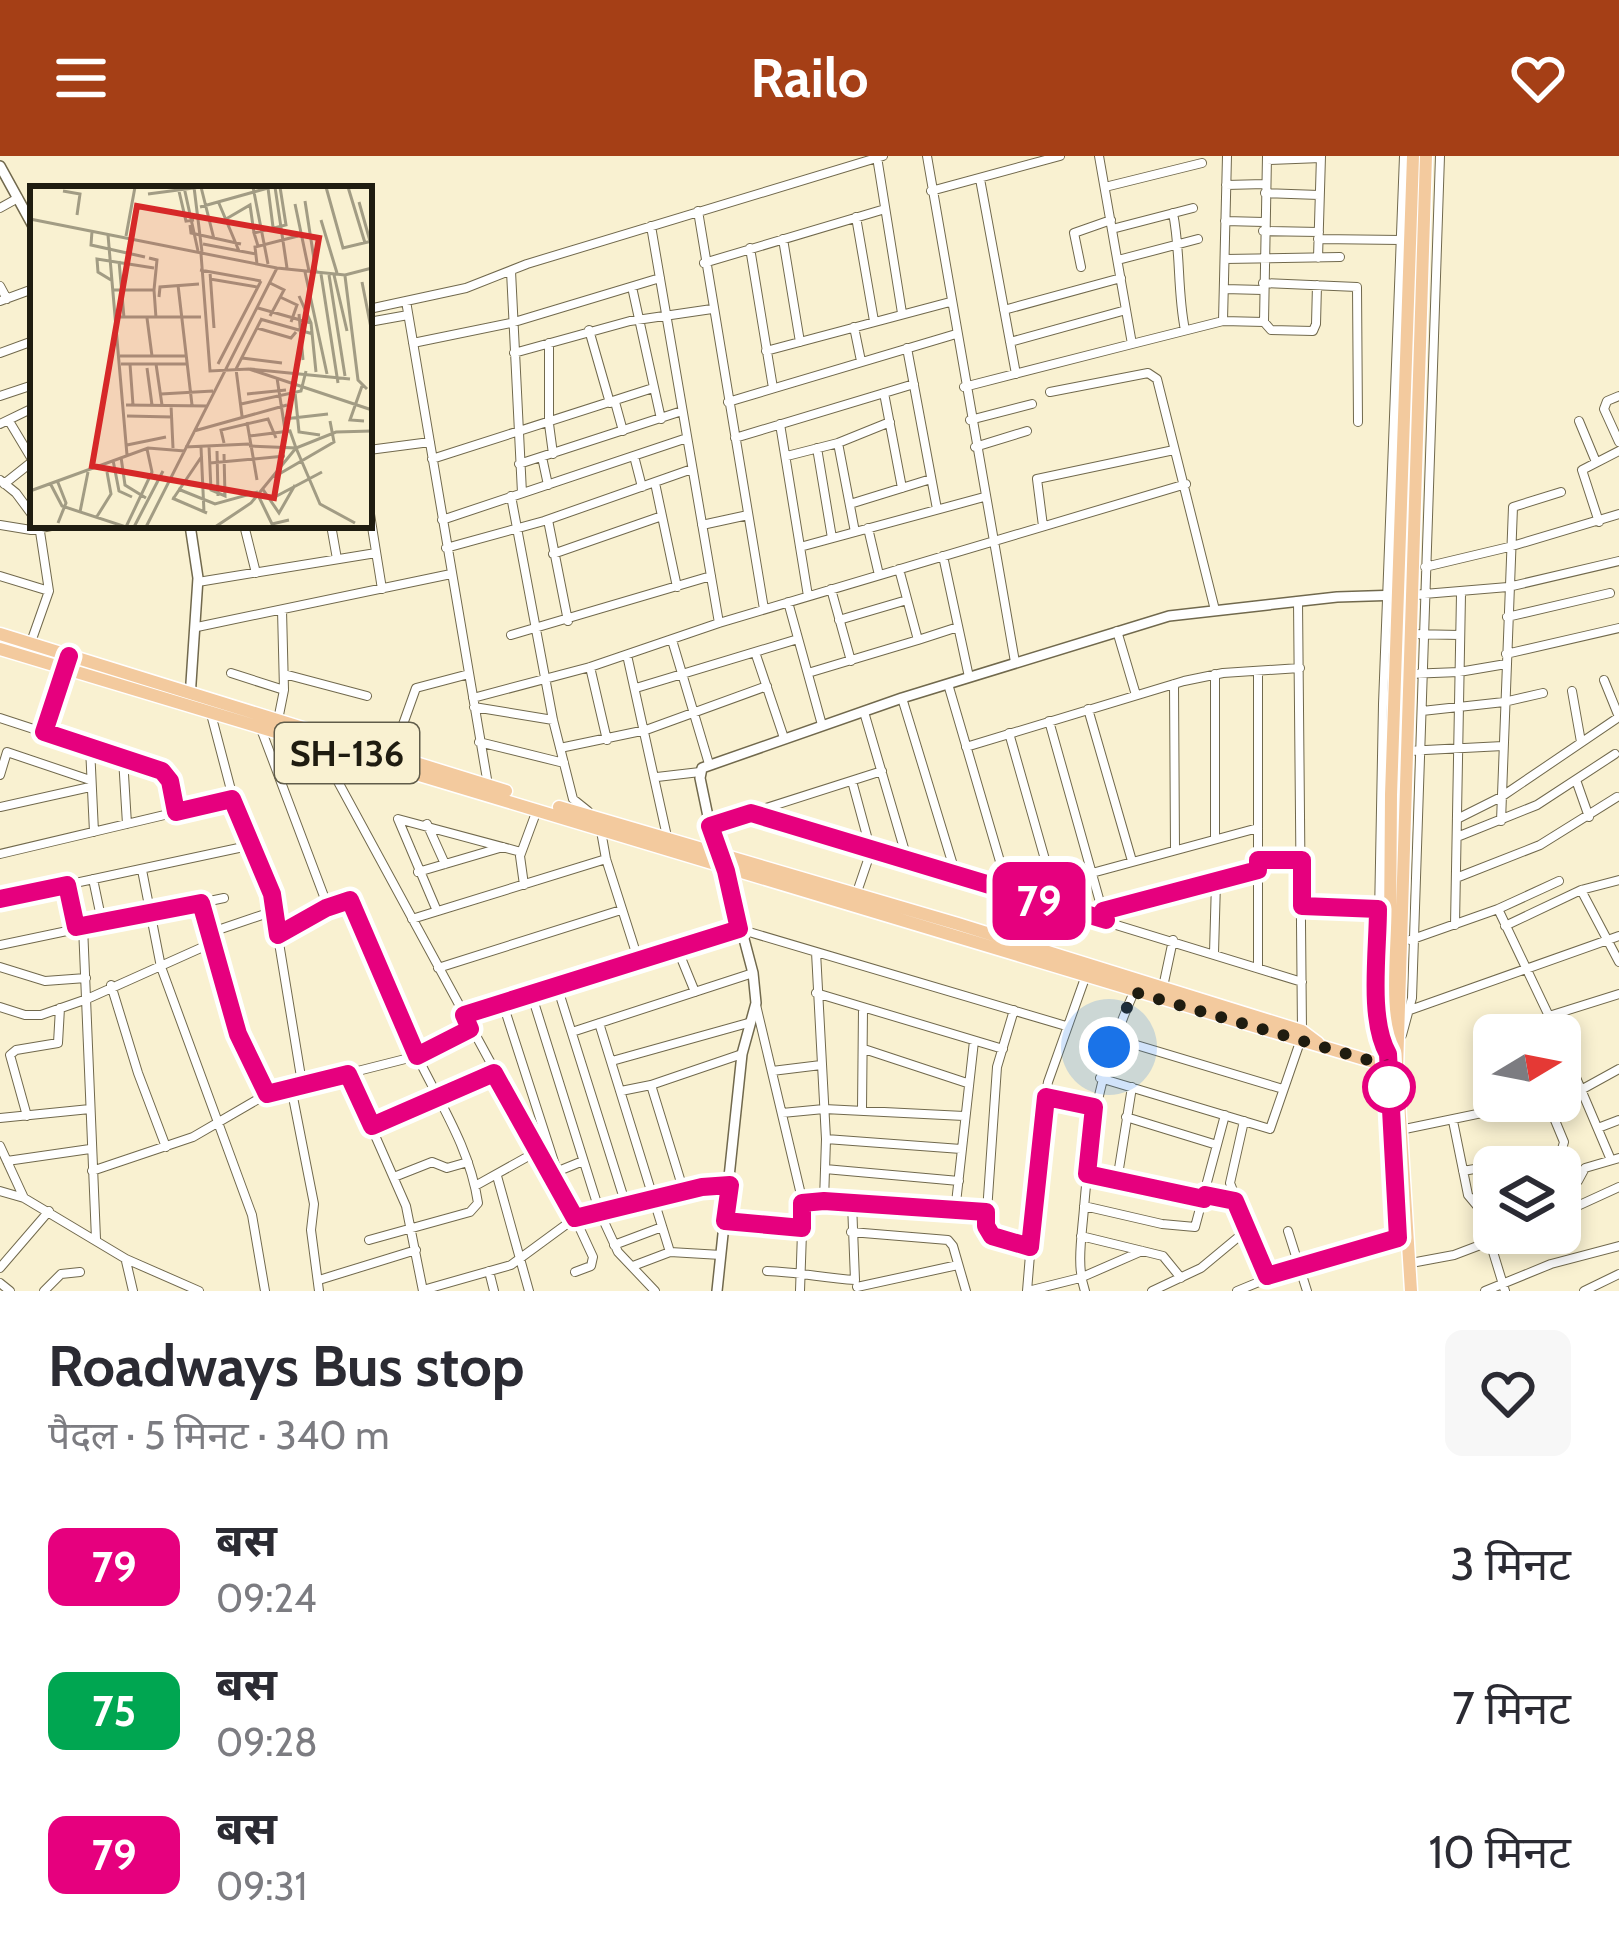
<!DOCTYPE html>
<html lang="hi">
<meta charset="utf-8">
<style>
:root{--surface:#fff;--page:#f7f7f7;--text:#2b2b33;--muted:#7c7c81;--accent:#a53f16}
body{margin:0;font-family:Cabin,"Noto Sans Devanagari",sans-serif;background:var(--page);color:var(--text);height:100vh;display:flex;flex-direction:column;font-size:45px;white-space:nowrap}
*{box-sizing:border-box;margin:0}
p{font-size:39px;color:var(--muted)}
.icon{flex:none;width:66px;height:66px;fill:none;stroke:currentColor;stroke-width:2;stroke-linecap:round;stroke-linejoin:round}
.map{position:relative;height:1135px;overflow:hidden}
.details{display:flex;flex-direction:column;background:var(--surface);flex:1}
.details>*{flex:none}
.badge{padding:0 24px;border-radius:18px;font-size:42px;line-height:78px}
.needle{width:78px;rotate:80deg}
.controls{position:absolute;left:1473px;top:858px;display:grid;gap:24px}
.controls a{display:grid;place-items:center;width:108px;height:108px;border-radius:18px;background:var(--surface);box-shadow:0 6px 18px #0003;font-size:60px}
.you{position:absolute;width:60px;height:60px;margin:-30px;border:9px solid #fff;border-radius:50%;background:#1a73e8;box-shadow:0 0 0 18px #1a73e833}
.map>.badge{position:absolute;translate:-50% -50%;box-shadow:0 0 0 6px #fff}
.round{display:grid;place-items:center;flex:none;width:126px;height:126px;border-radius:18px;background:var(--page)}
.head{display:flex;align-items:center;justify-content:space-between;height:204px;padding:0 48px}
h1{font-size:57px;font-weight:700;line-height:90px}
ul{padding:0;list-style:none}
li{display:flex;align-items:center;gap:36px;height:144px;padding:0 48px}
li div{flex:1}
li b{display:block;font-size:45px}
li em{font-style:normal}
li .badge{min-width:132px;font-weight:700;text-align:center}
header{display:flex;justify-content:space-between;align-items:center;height:156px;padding:0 48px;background:var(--accent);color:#fff;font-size:54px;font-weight:700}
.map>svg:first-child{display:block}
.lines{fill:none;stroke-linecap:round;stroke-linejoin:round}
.minor-casing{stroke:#71694d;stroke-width:10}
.tertiary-casing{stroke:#71694d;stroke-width:12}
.primary-casing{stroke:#fff;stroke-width:15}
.minor{stroke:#fff;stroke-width:8}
.tertiary{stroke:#fff;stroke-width:9}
.primary{stroke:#f3ca9e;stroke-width:12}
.line-casing{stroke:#fff;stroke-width:27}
.line{stroke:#e6007e;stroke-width:18}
.walk{stroke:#1f1c10;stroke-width:12;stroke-dasharray:0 21.6}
.stop-dot{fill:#fff;stroke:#e6007e;stroke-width:6}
.labels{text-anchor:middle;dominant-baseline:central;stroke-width:10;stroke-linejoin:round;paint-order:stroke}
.shield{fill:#f9f1d1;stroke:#605c4a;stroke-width:3}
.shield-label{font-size:36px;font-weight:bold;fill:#1f1c10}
.inset-road{fill:none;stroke:#a29c84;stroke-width:3}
.view{fill:#d62828;fill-opacity:0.15;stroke:#d62828;stroke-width:6}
.inset-edge{fill:none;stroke:#1f1c10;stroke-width:6}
</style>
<header><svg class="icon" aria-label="menu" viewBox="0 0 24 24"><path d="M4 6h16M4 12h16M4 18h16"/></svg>Railo<svg class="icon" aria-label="heart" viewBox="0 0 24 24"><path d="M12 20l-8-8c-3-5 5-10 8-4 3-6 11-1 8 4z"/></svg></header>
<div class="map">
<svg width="1619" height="1135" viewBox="0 0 1619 1135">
<rect width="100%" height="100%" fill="#f9f1d1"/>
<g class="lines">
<defs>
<path id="minor" d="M927 0 1015 506
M877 1 902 157
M1267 4 1321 2
M980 23 1016 218
M1226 29 1265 28
M1105 31 1202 7
M931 35 1060 0
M1265 37 1319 39
M0 52 18 42
M698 55 764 453
M1173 57C1181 97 1177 135 1185 174
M856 61 874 165
M1225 65 1264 66
M651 70 719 467
M1112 73 1193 52
M1263 75 1319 76
M783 83 800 186
M1318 83 1401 84
M750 92 773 232
M1318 102 1321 0
M1225 103 1340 101
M1118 104 1198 83
M704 107 885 53
M1081 111 1074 77 1111 64
M511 115 522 337
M1263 127 1357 131 1358 266
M0 130 7 143
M632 131 661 263
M1224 133 1263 134
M0 145 33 133
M406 145 488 629
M369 153 466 132 527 108 883 0
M1004 154 1121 122
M1223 165 1227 0
M369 166 408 159
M1264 166 1267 0
M854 171 861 205
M589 174 610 247
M1010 186 1126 154
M413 187 511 167 660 122
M549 187V268L553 298
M1132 188 1223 165 1264 166 1271 174 1313 175 1316 168 1317 129
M907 192 937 353
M766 195 950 146
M0 197 33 185
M514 197 630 165 712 153
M964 231 1132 188 1099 0
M1050 236 1148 217 1157 223 1215 454
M884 237 902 332
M0 240 33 229
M1619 240 1607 245 1604 253 1619 286
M615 246 623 275
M728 246 956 178
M970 264 1032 248
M9 265 33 305
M1579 265 1596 306
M0 268 33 252
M780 268 808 440
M735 282 914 228
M838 287 855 376
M975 291 1027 275
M817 292 832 382
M369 294 430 286
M634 300 642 331
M787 300 838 287 890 266
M542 301 548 329
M432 303 653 232
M519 308 682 255
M0 324 16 337 33 360
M655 327 677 431
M4 328 33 305
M511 340 553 564 573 643 588 655
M850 348 931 323
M369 352 382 433
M442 364 687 282
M548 364 568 465
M1599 366 1582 314 1619 295
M0 369 31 374 56 369
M244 369 256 417
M331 369 337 403
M702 369 748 359
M1043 370 1037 323 1174 294
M868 372 879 419
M800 391 984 341
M446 392 544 365 692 313
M553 398 662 360
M943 400 969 521
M1425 411 1509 391 1619 358
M0 420 49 435
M198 426 376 397
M831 433 851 505
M1412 439 1508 431 1619 405
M1298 445 1302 874
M788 446 822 569
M1507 461 1610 437
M839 464 907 444
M197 471 451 418
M1117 475 1136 539
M1410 478 1460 479
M511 479 711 420
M672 484 709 608
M918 484 958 471
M31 486 49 435 39 369
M755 496 784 582
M1506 498 1619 472
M627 499 668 685
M590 511 607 584
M1258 515V812
M231 517 284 534
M808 517 918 484 899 413
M284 518 367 540
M1408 518 1459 516 1506 508
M1604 524 1619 561
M948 528 1009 736
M1174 528 1175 693
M636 532 798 483
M1572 535 1581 586
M473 542 590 511 719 467 1186 328
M902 542 956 719
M474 551 553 564
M1088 553 1132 705
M1422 555 1504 546 1543 537
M864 556 908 706
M211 558 241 672 271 738 302 927
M0 562 162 615 169 625 176 656
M278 564 284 534 282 454
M1049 565 1105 764
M261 573 328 751
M44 576 66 509
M1009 577 1058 749
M479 586 564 607
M317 587 575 1062 593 1101 591 1110 575 1116
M90 591 94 676
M966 591 1184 525 1223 517 1300 512
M560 592 646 574 767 530
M1406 595 1503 590
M392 599 416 532 469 518
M123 602 127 668
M0 619 7 596 90 624
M657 621 700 616
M1576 624 1589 661
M852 625 871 695 856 739
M0 651 90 631
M751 657 1302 826
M1457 663 1501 641 1619 561
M1501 665 1513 351 1561 336
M427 668 445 708
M710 670 882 615
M601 675 606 703 638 803
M1215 681V518
M1457 681 1537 649 1615 598
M0 698 232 643
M1258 704H1302
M142 714 161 811 252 1059 265 1135
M418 716 503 691
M1092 717 1258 672
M1456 722 1540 689 1617 641
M93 723 102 766
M67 729 76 771
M524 729 520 700 537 654
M1581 734 1619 724
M0 743 248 690
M201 747 239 878 267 938
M1302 750 1378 753
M1498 753 1559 725
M437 755 398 663 521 696
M1103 755 1258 714
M412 763 606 703
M1455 769 1461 438
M83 770 96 1083
M1505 770 1581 734 1619 806
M209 777 274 755
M278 779 350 744 354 747C375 798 393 852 418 902 441 949 470 993 478 1047L470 1056 369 1084
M998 781 1013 737
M1410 784 1498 753 1558 879
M0 789 224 742
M677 792 695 836
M816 796 826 983 824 1045
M1214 797 1216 726
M0 811 45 825 86 822
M438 812 621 754
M111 829 138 917 166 991
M557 830 626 1049
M1163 831 1173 784
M816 837 1003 893
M532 840 600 1057 618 1096 655 1135
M503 848 557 1015
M756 849 803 1047 800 1135
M0 851 25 859H41L87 843 212 787
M1014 854 997 911 986 1070 992 1080 1030 1091
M1410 854 1619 780
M464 859 739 773 1066 870
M1549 860 1619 838
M599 867 670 1096
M572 876 753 817
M1402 879 1412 842 1440 0
M1113 882 1283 933
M1560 884 1611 1004
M864 893 967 927
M1387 897 1379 883 1377 864 1383 548 1404 0
M612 905 748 867
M772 915 821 909
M348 918 406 1050 423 1135
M1100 922 1270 973 1300 886
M651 929 684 1036
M291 931 314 1048 311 1074 319 1135
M621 935 651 929 742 898
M1560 940 1579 935 1619 913
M1045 941 1094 951
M862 953 863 853
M782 957 824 953 964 960
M27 960 10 899 16 894 58 887 60 852
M1126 961 1217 989
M0 962 90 953
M1244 965 1230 1027 1267 1120
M1453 965 1468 1039 1478 1051 1494 1050
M372 970 494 917
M1598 972 1619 964
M1400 974 1540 945
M826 983 961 993
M0 990 24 1042
M7 1005 90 993
M825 1013 959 1025
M92 1015 193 981 267 938 417 900 470 873
M1463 1015 1543 1001 1562 993 1564 986 1547 945
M556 1016 583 1005
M1087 1018 1204 1043
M497 1020 529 1135
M394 1021 432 1006 447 1012 468 1006
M1117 1025 1132 931
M475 1030 536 996
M1560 1032 1578 1025 1585 1012 1619 1002
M0 1035 24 1042 126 1103 199 1135
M1205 1039 1233 1044
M803 1047 824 1045 985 1056
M852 1047 855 1124
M1084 1050 1162 1068 1195 1071 1225 959
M955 1056 974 885
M1560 1058 1619 1031
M725 1065 802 1072
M1288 1075 1307 1135
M851 1076 948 1084 953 1090 966 1135
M1081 1080 1163 1100 1181 1122
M1490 1086 1505 1135
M614 1089 662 1071
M126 1105 133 1135
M1411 1107 1454 1099 1512 1077
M633 1110 670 1096 721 1099
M0 1112 49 1055
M489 1115 494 1135
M767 1115C798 1116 824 1122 855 1124
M319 1124 416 1094
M0 1127 10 1135
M857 1131 958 1109
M423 1134 511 1109 575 1062 702 1031 728 1029
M44 1135 61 1118 80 1116
M1027 1135 1041 966 1048 926 1085 822
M1028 1135 1080 1122 1142 1095
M1085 1135C1076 1110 1082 1079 1084 1052 1091 968 1099 914 1134 836
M1152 1135 1201 1112 1248 1073
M1237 1135 1300 1109 1398 1082
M1485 1135 1551 1108 1619 1090
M1584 1135 1619 1118"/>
<path id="tertiary" d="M0 10 33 70
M190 369 198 422 190 542
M717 1135 742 898 756 847 753 817 726 715 710 670 700 622 702 612 902 542 1169 460 1337 441 1400 439"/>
<path id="primary" d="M0 478 506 635
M0 493 1397 913
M559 651 958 768 1302 875 1318 887
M1389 912 1391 639 1413 0
M1411 1135 1397 913 1426 0"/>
</defs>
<use href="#minor" class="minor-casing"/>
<use href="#tertiary" class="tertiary-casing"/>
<use href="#primary" class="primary-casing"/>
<use href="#minor" class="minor"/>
<use href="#tertiary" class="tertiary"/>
<use href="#primary" class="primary"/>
</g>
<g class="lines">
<defs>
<path id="line" d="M0 743 67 729 76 771 201 747 238 878 267 938 348 918 372 970 494 917 575 1062 702 1031 730 1029 725 1065 802 1072V1047L824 1045 986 1056V1070L992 1080 1030 1091 1046 941 1094 951 1087 1018 1204 1043 1205 1039 1235 1045 1267 1120 1398 1082 1388 898C1368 863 1378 795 1378 753L1302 750V704H1258V714L1103 755 1106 764 751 657 710 670 726 715 739 773 464 859 470 873 417 900 350 744 326 752 278 779 272 738 232 643 176 656 170 625 162 615 44 576 69 500"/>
</defs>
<use href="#line" class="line-casing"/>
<use href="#line" class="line"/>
<path class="walk" d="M1109 891 1134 836 1389 910 1390 936 1389 931"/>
</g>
<circle class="stop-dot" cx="1389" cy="931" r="24"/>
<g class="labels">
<rect class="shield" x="275" y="567" width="144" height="60" rx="9"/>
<g class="shield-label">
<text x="347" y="597">SH-136</text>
</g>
</g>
<g transform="translate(30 30)">
<rect width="342" height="342" fill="#f9f1d1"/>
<path class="inset-road" d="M148 1 156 35 164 34M154 1 168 65M164 1 172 66M171 1 184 53M223 1 238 78M245 1 257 82M296 1 313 62 342 55M318 1 335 57M238 2 243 41M33 5 50 8 47 29M118 8 171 1M188 15 209 65M275 15 286 86M329 16 340 55M265 18 279 85M170 21 238 2M0 33 247 82 315 89 342 82M196 33 220 19 224 47M291 34 307 87M160 39 161 47 211 58M62 45 61 59 115 71M78 49 97 269M96 50 105 1M173 58 226 68M228 60 224 47 256 39 250 1M171 68 180 185 219 183 342 224M119 72 127 74 124 104M89 75 94 132M227 78 225 61 268 50M170 84 231 95M180 86 184 142M275 86 297 188M291 88 308 197M299 89 315 190M304 89 317 145M315 90 328 194 337 203M180 93 227 101M81 94 68 86 67 73 124 82M332 96 342 147M240 97 254 104 240 130M148 99 162 219M82 104H124L126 132M269 110 281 137 286 186M129 111 130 101 169 98M250 111 267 119 261 136M228 122 281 137M269 128 273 174M86 131H171M117 132 122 170M230 133 283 148M227 142 261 152 266 146M90 170H156M212 172 252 177M91 178H157M100 178 103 219M126 178 132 219M188 178 231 95M117 182 122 219M220 183 320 193M247 192 255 244M332 200 320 234 334 235M265 206 269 246 290 249M131 208 183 205M217 208 256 204M211 218 271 205 276 185M96 219 178 220M141 219 143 262M97 230 142 231M212 230 206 183 231 134M254 233 298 228M217 236 227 294M164 245 257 219M219 250 260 245 266 262M194 257 191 244 238 233 246 252M97 259 136 251M179 260 181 304 195 310 194 268M219 260 266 262 290 318 325 337M155 261 219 258M171 261 174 326M187 265 188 310M91 271 95 299 116 312M83 274 89 305 102 311M180 277 255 270M244 291 304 256 300 235M27 294 36 317 28 337M20 297 32 320 96 341 122 286 117 263M232 302 249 327 265 299M148 303 185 318 228 306M0 305 118 262 155 265M228 309 242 338 259 334M142 312 177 327M143 313 172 270M241 313 292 286M50 326 58 286M66 332 81 308 77 286M104 341 133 285M116 341 247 82M185 341 221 317 266 262 306 246 342 245"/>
<path class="view" d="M107 20 289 52 244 312 62 280Z"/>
<rect width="342" height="342" class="inset-edge"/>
</g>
</svg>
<div class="controls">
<a><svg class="needle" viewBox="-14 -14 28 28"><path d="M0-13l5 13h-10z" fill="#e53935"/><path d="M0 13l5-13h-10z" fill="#7c7c81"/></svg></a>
<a><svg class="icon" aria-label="layers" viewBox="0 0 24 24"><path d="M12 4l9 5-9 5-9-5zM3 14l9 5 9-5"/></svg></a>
</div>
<div class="you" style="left:1109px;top:891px"></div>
<b class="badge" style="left:1039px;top:745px;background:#e6007e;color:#fff">79</b>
</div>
<section class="details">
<div class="head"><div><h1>Roadways Bus stop</h1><p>पैदल · 5 मिनट · 340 m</p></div><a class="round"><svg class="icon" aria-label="heart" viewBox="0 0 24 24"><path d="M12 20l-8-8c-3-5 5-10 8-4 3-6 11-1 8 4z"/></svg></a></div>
<ul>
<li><span class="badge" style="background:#e6007e;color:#fff">79</span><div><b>बस</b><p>09:24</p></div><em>3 मिनट</em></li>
<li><span class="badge" style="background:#00a651;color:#fff">75</span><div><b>बस</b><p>09:28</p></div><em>7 मिनट</em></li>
<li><span class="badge" style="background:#e6007e;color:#fff">79</span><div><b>बस</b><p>09:31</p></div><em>10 मिनट</em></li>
</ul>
</section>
